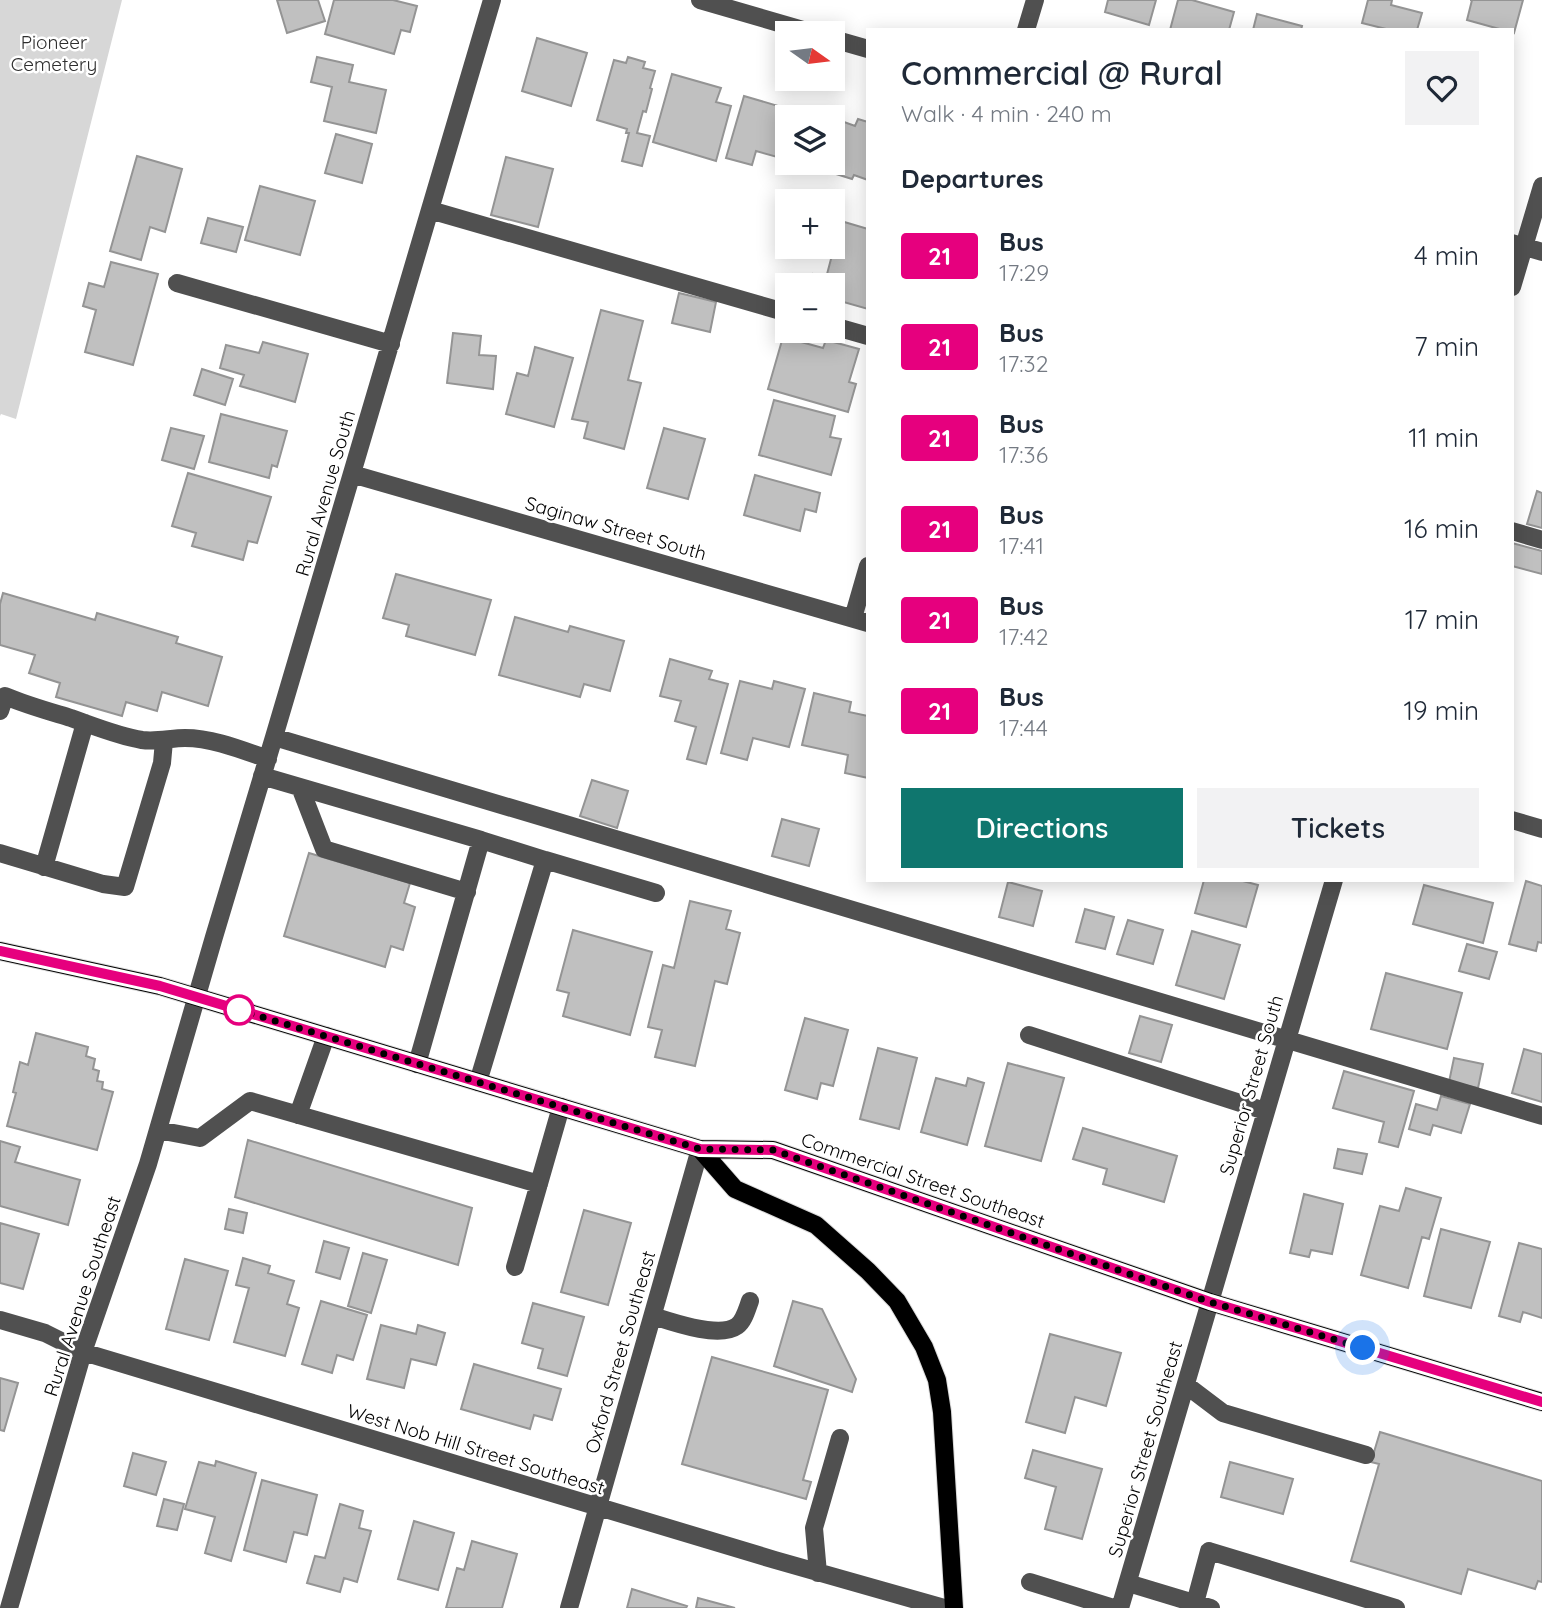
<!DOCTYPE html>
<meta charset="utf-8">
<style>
:root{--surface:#fff;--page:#f2f2f3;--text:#1f2937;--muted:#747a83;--accent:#0f766e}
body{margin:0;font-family:Quicksand,sans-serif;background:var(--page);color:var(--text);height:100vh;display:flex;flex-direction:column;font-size:26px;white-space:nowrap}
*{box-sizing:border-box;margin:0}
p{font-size:23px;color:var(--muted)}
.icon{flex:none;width:38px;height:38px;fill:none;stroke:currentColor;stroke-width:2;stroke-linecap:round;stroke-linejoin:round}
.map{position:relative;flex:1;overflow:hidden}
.drawer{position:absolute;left:866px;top:28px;width:648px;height:854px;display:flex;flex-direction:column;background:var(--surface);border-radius:0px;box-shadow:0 4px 18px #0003}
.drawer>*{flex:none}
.badge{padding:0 14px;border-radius:5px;font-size:24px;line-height:46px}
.needle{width:46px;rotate:104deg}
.controls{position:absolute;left:775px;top:21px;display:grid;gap:14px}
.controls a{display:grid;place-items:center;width:70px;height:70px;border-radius:0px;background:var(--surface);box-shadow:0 4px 18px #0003;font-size:35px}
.you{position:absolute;width:35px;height:35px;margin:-18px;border:5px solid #fff;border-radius:50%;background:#1a73e8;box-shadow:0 0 0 10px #1a73e833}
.map>.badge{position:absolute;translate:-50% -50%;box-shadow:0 0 0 4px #fff}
h2{padding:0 35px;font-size:26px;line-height:63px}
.round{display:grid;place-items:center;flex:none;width:74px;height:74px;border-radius:0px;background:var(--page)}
.overview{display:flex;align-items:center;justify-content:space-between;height:119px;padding:0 35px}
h1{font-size:33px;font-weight:600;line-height:52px}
.button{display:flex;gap:14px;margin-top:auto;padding:14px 35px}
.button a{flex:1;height:80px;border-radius:0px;background:var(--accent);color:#fff;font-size:28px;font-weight:600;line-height:80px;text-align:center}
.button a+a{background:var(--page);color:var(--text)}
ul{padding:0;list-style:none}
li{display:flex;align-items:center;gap:21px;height:91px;padding:0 35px}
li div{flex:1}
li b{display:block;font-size:26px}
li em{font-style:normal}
li .badge{min-width:77px;font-weight:700;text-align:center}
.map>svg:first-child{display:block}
.green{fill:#d7d7d7}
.building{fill:#c0c0c0;stroke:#949494;stroke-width:2}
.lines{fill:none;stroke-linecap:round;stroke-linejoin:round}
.major-casing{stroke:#dbdbdb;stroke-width:20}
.minor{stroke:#505050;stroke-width:18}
.major{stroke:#000;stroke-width:18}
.line-casing{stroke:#fff;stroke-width:16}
.line{stroke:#e6007e;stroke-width:10}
.walk{stroke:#000;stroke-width:7;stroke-dasharray:0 12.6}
.stop-dot{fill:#fff;stroke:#e6007e;stroke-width:3.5}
.labels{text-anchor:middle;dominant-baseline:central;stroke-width:5;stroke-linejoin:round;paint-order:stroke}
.park-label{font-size:19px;fill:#2e2e2e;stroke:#fff}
.street-label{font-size:19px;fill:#000;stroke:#fff}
</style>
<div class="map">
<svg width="1542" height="1608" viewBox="0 0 1542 1608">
<rect width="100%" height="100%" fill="#fff"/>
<path class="green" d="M0 0H122L16 419 1 414 0 416Z"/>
<path class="building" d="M277 0H318L325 21 287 33Z
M334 0H393L417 6 410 32 401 30 394 54 325 34Z
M1108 0H1156L1149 25 1105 12Z
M1178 0H1192L1234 12 1229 30H1170Z
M1368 0H1392L1391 5 1422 13 1417 30H1390L1362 23Z
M1470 0H1523L1514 33 1512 32V30H1503L1467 20 1472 0Z
M1257 14 1302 26 1301 30H1253Z
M537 38 587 53 571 106 522 91Z
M317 57 353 65 349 82 386 90 376 133 324 121 332 87 311 82Z
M628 57 645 62 643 68 655 71 650 88 652 89 646 112 643 111 637 133 650 136 642 166 622 161 629 133H626L627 129 597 120 614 60 626 63Z
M672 74 721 88 716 102 731 106 716 161 653 142Z
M744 96 802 113 800 117H788V160L756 151 752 165 726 158Z
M833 118 855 126 858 119 868 122V180L854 175 852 179 814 167 815 163H833Z
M336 134 372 144 362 183 325 173Z
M137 156 182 169 165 232 150 227 141 260 110 251Z
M506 157 553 169 538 227 491 215Z
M260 186 315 201 300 255 245 240Z
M208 218 243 227 236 252 201 243Z
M841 221 868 229V309L833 299V285H810L813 274 826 278Z
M111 262 158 274 133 365 85 352 96 310 83 306 89 283 104 287Z
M679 293 716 302 710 332 672 323Z
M601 310 643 321 628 380 641 383 624 449 584 438 588 422 572 419Z
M453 333 481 336 479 355 496 356 493 389 447 383Z
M783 337 823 348 826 340 859 349 849 382 856 384 848 412 768 389Z
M263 342 308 354 295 402 240 386 244 375 220 368 226 345 259 353Z
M535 347 573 358 554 427 506 414 517 373 528 376Z
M202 369 233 379 225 405 194 395Z
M774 400 835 416 830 437 841 439 831 475 759 455Z
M221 414 287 431 277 467 272 465 269 478 209 462Z
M171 428 204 436 194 469 162 460Z
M664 428 705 439 688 499 647 488Z
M188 473 271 497 257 543 248 541 243 560 192 546 196 533 172 526Z
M755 475 820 493 816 512 805 509 800 531 744 515Z
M1537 491 1542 493V528L1527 524Z
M1512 543 1542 551V574L1512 566Z
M396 574 491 600 475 655 406 636 409 625 383 618Z
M3 593 95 620 97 613 178 637 176 643 222 657 208 706 162 692 157 711 126 702 122 716 56 697 60 683 29 673 35 655 0 645V604Z
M515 617 568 632 570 626 624 641 610 691 584 684 580 697 499 675Z
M670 659 712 671 709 679 728 684 706 764 687 759 696 727 675 721 681 701 660 696Z
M740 681 772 689 774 681 805 689 789 747 753 738 747 760 721 753Z
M814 693 851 702 849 712 868 716V778L845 773 848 755 802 745Z
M592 780 628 791 617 828 580 816Z
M782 819 819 829 809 866 772 856Z
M309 853 410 883 404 903 415 907 403 950 391 946 385 967 284 936Z
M1204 880H1239L1258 885 1246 927 1195 913Z
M1526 881 1542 886V943L1538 942 1536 951 1509 944Z
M1008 882 1042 891 1033 926 999 917Z
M1424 885 1493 903 1483 943 1413 924Z
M690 901 731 911 726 929 740 933 727 984 715 981 695 1066 655 1057 662 1030 648 1027 663 965 674 968Z
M1085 909 1114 917 1105 949 1076 942Z
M1128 920 1163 930 1153 964 1117 954Z
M573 930 652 952 630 1035 563 1016 569 993 557 990Z
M1192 931 1240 945 1224 999 1176 985Z
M1467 944 1497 952 1489 979 1459 971Z
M1386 973 1462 993 1447 1049 1371 1029Z
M1140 1016 1172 1025 1161 1062 1129 1053Z
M805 1018 848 1030 833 1086 821 1083 817 1099 785 1090Z
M36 1033 88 1047 86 1056 95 1059 93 1069 99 1071 97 1081 103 1082 102 1089 113 1092 97 1150 7 1126 16 1093 13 1092 20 1062 28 1065Z
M878 1048 917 1058 899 1129 860 1119Z
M1524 1049 1542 1054V1102L1512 1093Z
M1454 1058 1483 1064 1478 1088 1449 1082Z
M1008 1063 1064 1078 1041 1161 985 1146Z
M1344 1071 1414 1091 1398 1147 1379 1142 1384 1122 1333 1108Z
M936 1078 966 1086 968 1078 984 1083 967 1145 921 1132Z
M1441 1096 1470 1104 1461 1133 1433 1125 1430 1135 1409 1129 1416 1104 1437 1110Z
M1083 1128 1177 1156 1164 1202 1103 1184 1107 1169 1073 1159Z
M248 1140 472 1208 458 1265 235 1197Z
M0 1141 20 1147 15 1162 80 1180 68 1225 0 1206Z
M1338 1149 1367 1154 1362 1174 1334 1168Z
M1406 1188 1441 1198 1429 1239 1422 1237 1408 1288 1361 1275 1380 1206 1399 1211Z
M1304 1194 1343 1204 1332 1254 1311 1250 1309 1257 1290 1253Z
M229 1209 247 1213 243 1233 225 1229Z
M584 1210 631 1223 608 1305 561 1292Z
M0 1223 39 1234 23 1289 0 1283Z
M1441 1229 1490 1242 1471 1308 1424 1296Z
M324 1241 349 1248 340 1279 316 1272Z
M1519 1243 1542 1249V1318L1523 1312 1520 1322 1499 1316Z
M363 1253 387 1260 371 1313 348 1306Z
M243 1258 270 1266 268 1273 294 1281 287 1304 299 1308 285 1356 234 1342 249 1288 236 1285Z
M185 1259 228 1271 209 1340 166 1329Z
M321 1301 367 1315 353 1360 337 1355 332 1373 302 1364Z
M793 1301 822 1309 856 1379 852 1392 774 1366Z
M533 1303 584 1317 567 1376 538 1368 543 1349 522 1343Z
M381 1325 416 1334 418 1325 445 1333 436 1365 411 1359 404 1388 367 1379Z
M1050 1334 1121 1353 1106 1406 1075 1397 1065 1433 1026 1422Z
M712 1357 828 1390 803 1480 811 1482 806 1499 682 1464Z
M474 1364 561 1389 552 1420 534 1415 530 1429 461 1409Z
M0 1378 18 1383 4 1431 0 1430Z
M1380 1432 1542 1481V1582L1538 1581 1535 1589 1468 1569 1461 1594 1351 1561 1379 1464 1371 1462Z
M1033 1450 1102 1469 1082 1539 1045 1529 1056 1487 1025 1478Z
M133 1453 166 1462 156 1495 124 1486Z
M216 1461 256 1473 231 1561 205 1553 215 1517 185 1509 199 1462 215 1466Z
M1230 1462 1293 1479 1283 1514 1221 1497Z
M262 1480 317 1495 307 1535 294 1532 286 1562 244 1550Z
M164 1499 184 1504 177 1530 157 1526Z
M340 1504 363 1511 359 1528 371 1531 357 1582 344 1578 340 1592 307 1583 315 1556 325 1558Z
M414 1521 454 1533 438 1590 398 1579Z
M472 1541 517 1554 502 1608H446L457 1568 464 1570Z
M632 1589 687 1606 686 1608H627Z
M698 1598 735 1608H696Z"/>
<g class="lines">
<defs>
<path id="major" d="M0 951 160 986 700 1149 773 1150 1210 1302 1542 1402
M700 1149 735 1189 816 1225 868 1271 897 1301 924 1347 937 1380 942 1412 954 1608"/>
</defs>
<use href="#major" class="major-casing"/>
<path class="minor" d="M700 0 813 33
M1026 30 1035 0
M833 39 868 49
M430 210 788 313
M1512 243 1542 252
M177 283 391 344
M1512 287 1542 186
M833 326 868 336
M352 474 868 623
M1512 531 1542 540
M853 618 868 566
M0 711 5 696C26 705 48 711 71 718 94 726 118 736 142 740 157 742 171 738 185 738 213 738 242 750 268 759
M274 737 1542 1116
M262 776 481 840 417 1064
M300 787 324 849 467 892
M1512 820 1542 829
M481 840 545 860
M0 853 103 884 125 887 162 763 164 741
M44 867 85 723
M1029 1035 1265 1111
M478 1082 545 860 656 893
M298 1115 326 1036
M158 1130 200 1138 250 1101 539 1184
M515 1267 561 1107
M653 1316C672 1322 719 1339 737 1326 744 1321 747 1309 750 1301
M0 1320 45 1333 83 1352 775 1560 944 1608
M1186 1385 1223 1413 1366 1455
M818 1573 814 1528 840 1438
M1030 1582 1114 1608
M1128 1583 1211 1608
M1195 1603 1209 1551 1396 1608
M9 1608 83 1352 148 1164 214 937 274 737 492 0
M569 1608 700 1149
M1120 1608 1334 880"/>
<use href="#major" class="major"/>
</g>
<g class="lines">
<defs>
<path id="line" d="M0 951 160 986 700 1149 773 1150 1210 1302 1542 1402"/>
</defs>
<use href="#line" class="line-casing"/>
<use href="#line" class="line"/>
<path class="walk" d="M239 1010 700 1149 773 1150 1210 1302 1363 1348"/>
</g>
<circle class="stop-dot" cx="239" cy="1010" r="14"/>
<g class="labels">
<g class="park-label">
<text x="54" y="42">Pioneer<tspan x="54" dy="22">Cemetery</tspan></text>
</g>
<g class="street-label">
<text transform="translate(325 493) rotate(-74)">Rural Avenue South</text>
<text transform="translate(616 528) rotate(16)">Saginaw Street South</text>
<text transform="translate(1251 1085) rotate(-74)">Superior Street South</text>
<text transform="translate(923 1180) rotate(19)">Commercial Street Southeast</text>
<text transform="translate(82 1296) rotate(-72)">Rural Avenue Southeast</text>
<text transform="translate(620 1352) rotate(-74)">Oxford Street Southeast</text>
<text transform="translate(476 1449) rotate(17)">West Nob Hill Street Southeast</text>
<text transform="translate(1145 1449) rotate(-74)">Superior Street Southeast</text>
</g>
</g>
</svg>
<div class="controls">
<a><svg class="needle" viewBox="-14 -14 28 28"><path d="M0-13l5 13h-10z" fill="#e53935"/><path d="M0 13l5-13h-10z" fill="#747a83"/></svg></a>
<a><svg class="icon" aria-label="layers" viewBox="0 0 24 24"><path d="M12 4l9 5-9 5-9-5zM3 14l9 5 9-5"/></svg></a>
<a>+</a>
<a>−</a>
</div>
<div class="you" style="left:1363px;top:1348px"></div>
<section class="drawer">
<div class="overview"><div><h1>Commercial @ Rural</h1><p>Walk · 4 min · 240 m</p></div><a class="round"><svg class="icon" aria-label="heart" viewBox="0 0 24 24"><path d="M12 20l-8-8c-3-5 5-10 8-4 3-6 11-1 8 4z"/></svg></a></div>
<h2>Departures</h2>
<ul>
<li><span class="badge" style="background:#e6007e;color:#fff">21</span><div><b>Bus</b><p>17:29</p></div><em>4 min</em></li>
<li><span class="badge" style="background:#e6007e;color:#fff">21</span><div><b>Bus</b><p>17:32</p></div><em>7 min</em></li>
<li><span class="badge" style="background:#e6007e;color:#fff">21</span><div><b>Bus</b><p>17:36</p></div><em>11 min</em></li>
<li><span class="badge" style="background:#e6007e;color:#fff">21</span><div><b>Bus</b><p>17:41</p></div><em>16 min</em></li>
<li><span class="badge" style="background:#e6007e;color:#fff">21</span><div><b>Bus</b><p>17:42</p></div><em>17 min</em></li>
<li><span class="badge" style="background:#e6007e;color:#fff">21</span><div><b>Bus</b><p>17:44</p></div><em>19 min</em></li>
</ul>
<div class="button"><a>Directions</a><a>Tickets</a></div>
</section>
</div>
